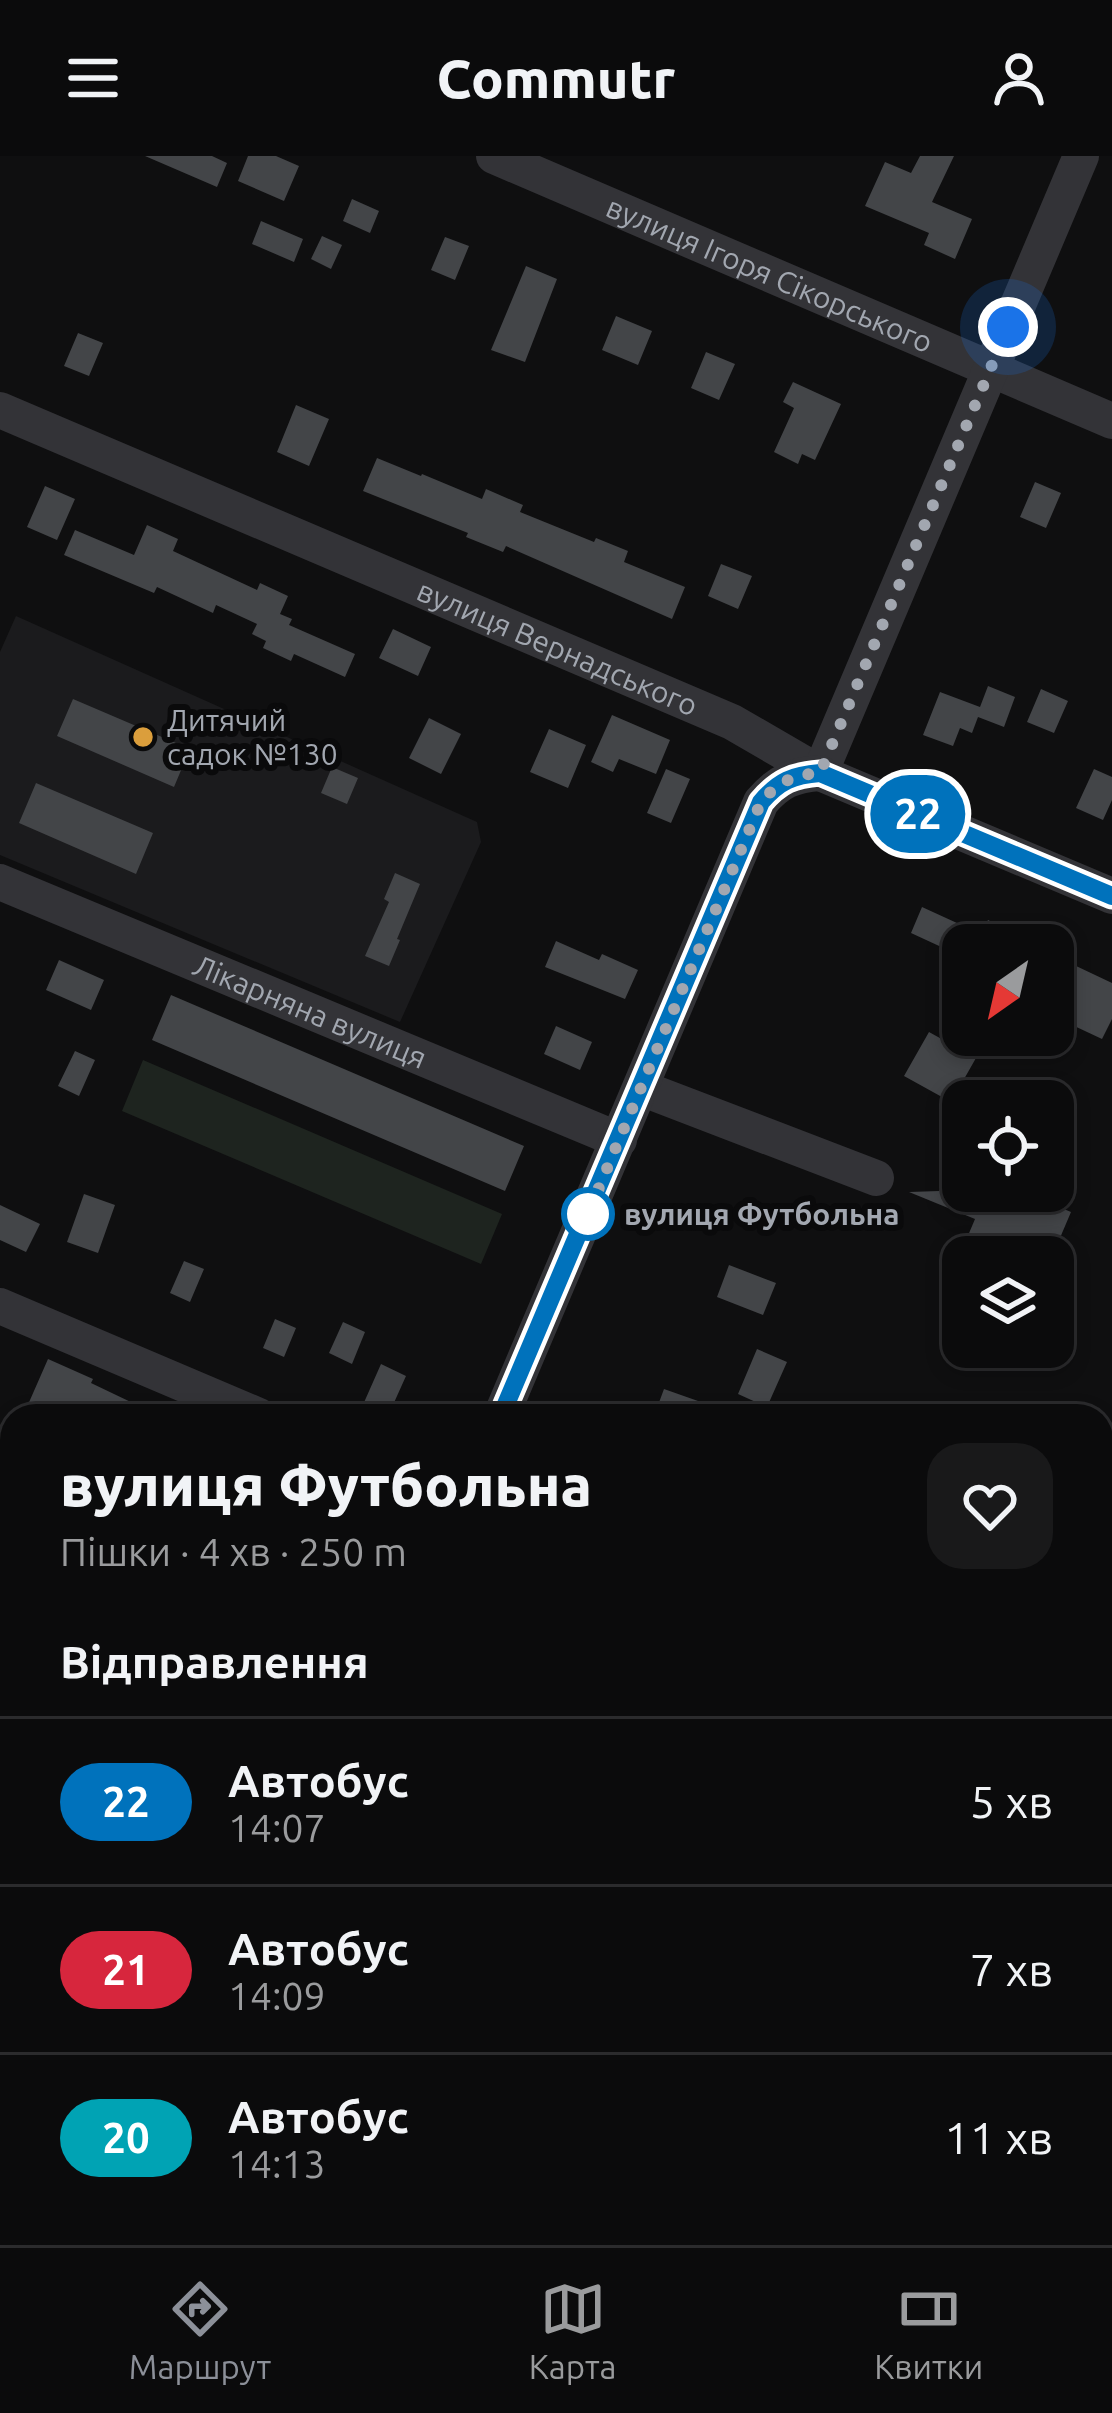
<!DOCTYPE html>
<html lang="uk">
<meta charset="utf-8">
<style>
:root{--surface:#0b0b0c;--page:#19191a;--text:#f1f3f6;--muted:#9a9b9d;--line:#2b2b2d;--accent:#8c9099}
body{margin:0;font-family:Ubuntu,sans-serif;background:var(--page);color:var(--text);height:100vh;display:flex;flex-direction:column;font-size:45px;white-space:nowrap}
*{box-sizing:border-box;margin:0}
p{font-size:39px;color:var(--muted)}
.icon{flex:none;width:66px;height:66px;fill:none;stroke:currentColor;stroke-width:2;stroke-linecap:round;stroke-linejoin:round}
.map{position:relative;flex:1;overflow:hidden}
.sheet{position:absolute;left:0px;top:1248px;width:1113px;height:843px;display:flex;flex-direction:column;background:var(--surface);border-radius:36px 36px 0 0;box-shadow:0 6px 18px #0003,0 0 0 3px var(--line)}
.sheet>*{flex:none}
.badge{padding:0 24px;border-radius:39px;font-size:42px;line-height:78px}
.needle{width:78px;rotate:214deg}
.tools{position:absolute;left:942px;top:768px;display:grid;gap:24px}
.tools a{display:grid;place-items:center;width:132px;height:132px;border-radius:24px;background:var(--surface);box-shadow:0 6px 18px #0003,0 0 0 3px var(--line);font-size:60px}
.you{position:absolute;width:60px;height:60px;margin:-30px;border:9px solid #fff;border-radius:50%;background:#1a73e8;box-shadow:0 0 0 18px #1a73e833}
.map>.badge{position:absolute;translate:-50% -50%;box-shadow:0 0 0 6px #fff}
h2{padding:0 60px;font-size:45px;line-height:108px}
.round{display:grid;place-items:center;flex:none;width:126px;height:126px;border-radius:36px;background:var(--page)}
.headline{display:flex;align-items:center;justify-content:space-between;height:204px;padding:0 60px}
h1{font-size:57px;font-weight:800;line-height:90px}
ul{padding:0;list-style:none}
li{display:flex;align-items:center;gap:36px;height:168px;padding:0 60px;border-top:3px solid var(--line)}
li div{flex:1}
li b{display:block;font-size:45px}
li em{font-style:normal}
li .badge{min-width:132px;font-weight:700;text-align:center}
header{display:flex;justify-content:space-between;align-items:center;height:156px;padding:0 60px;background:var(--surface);font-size:54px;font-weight:800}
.tabs{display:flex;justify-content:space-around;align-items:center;height:168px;border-top:3px solid var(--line);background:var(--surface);font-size:33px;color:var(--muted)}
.tabs a{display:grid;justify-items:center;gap:6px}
.tabs .active{color:var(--accent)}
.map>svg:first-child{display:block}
.built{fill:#1b1b1d}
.green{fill:#1e241f}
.building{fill:#434548}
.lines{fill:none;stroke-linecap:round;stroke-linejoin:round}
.path{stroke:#37383c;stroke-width:4.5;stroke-dasharray:6 9;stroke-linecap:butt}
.minor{stroke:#333337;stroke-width:36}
.line-casing{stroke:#fff;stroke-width:27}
.line{stroke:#0072bc;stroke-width:18}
.walk{stroke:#a2a7b0;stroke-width:12;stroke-dasharray:0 21.6}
.poi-dot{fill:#db9e3c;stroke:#0a0a0b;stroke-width:4.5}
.stop-dot{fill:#fff;stroke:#0072bc;stroke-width:6}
.labels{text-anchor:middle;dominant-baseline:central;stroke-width:12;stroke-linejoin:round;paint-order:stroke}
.street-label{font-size:30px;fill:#a2a7b0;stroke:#0a0a0b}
.poi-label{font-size:30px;fill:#a2a7b0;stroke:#0a0a0b;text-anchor:start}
.stop-label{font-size:30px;font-weight:bold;fill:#a2a7b0;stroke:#0a0a0b;text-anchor:start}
</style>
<header><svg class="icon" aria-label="menu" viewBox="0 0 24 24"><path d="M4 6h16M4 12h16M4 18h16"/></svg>Commutr<svg class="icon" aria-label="person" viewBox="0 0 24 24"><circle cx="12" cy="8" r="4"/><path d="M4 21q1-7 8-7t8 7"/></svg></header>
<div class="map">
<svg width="1112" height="2089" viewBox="0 0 1112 2089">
<rect width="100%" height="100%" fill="#0f0f10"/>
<path class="built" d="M16 460 477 666 481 686 400 866 0 699V496Z
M1112 1328V1586L1101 1581V1353Z"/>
<path class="green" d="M143 904 502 1058 481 1108 122 955Z
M1101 1484 1112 1488V1586L1101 1581Z"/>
<path class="building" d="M145 0H212L227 7 217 31Z
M248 0H276L299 10 284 45 238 25Z
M920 0H954L932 46 972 63 955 103 924 89 929 77 865 50 885 6 911 17Z
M352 43 379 55 370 77 343 65Z
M261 65 303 83 294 106 252 88Z
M322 80 342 89 331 113 311 103Z
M445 81 469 90 455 124 431 114Z
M526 110 557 123 525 206 491 194Z
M616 160 652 175 638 209 602 194Z
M78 177 103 187 89 220 64 210Z
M706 196 735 208 719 244 691 232Z
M793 226 841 248 815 304 802 298 798 308 774 296 794 252 783 246Z
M296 249 329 263 309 310 277 296Z
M377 302 421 320 422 318 482 343 486 333 523 349 520 356 594 386 596 382 628 395 624 406 685 431 672 463 506 390 503 396 466 381 468 377 363 335Z
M1035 326 1061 337 1046 372 1020 361Z
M45 330 75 343 57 384 27 371Z
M147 369 178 383 173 395 257 434 260 427 288 440 280 458 292 463 289 469 355 498 345 521 294 498 291 505 263 492 266 485 252 478 257 468 216 449 213 457 157 431 154 437 64 399 75 374 134 399Z
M721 408 752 420 738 453 708 440Z
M393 473 431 491 418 520 379 502Z
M988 530 1015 541 1004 571 978 561 972 577 960 572 953 590 923 579 940 536 980 551Z
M1041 533 1068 545 1054 577 1027 566Z
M73 543 190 593 174 631 57 580Z
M612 559 670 584 656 618 619 603 613 616 591 606Z
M429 562 461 578 441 618 409 602Z
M549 573 586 589 568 632 530 616Z
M332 611 358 622 347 648 321 637Z
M666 613 690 623 671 667 647 657Z
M1094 613 1112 621V644L1103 664 1076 652Z
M36 627 153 677 136 718 19 667Z
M395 717 420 728 397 783 400 784 389 810 365 800 389 746 384 743Z
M922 751 981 778 988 764 1037 789H963V801L911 777Z
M556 785 599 804 602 798 638 814 625 843 545 811Z
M59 804 104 824 91 854 46 834Z
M1074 809 1112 827V863L1102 883 1053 860V853Z
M171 839 524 990 505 1035 152 884Z
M556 870 592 886 580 914 544 898Z
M929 876 976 902 951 946 904 920Z
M75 895 95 904 79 940 58 930Z
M962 978 963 1035H1021L1071 1056 1054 1096 1012 1078 1002 1101H959L975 1063 909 1036 939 1035Z
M84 1038 115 1049 98 1097 67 1086Z
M0 1049 40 1068 26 1096 0 1084Z
M184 1105 204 1113 190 1146 170 1137Z
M729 1109 776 1127 763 1159 717 1141Z
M275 1163 296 1172 284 1201 263 1192Z
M343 1166 365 1176 352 1208 329 1197Z
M757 1193 787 1206 767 1251 738 1238Z
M48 1203 93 1223 91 1227 160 1260H23Z
M381 1208 406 1220 388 1260 362 1251Z
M664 1233 732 1257V1260H654Z"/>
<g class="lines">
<path class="path" d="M1101 1534 1112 1507"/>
<g class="minor">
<path id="s1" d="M494 0 1112 265"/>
<path id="s2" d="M0 254 732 566 820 617 1112 740"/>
<path d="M820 617 1081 0"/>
<path id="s3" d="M0 726 619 984"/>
<path d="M641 932 876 1022"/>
<path d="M0 1150 259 1260"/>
<path d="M501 1260 761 646C779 625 793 619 820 617"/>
<path d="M0 1479 12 1484"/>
<path d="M1101 1615 1112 1619"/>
<path d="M0 1786 12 1792"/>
<path d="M1101 1943 1112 1948"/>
<path d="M684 2079 708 2089"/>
<path d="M149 2089 154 2079"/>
</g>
</g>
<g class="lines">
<defs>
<path id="line" d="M501 1260 761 646C779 625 793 619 820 617L1112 740"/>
</defs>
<use href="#line" class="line-casing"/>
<use href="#line" class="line"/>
<path class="walk" d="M588 1058 585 1065 761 646C779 625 793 619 820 617L1008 171"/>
</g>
<circle class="poi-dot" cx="143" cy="581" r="12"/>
<circle class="stop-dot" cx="588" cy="1058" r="24"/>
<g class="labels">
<g class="street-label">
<text stroke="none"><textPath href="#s1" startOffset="300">вулиця Ігоря Сікорського</textPath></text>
<text stroke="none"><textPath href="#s2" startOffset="606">вулиця Вернадського</textPath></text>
<text stroke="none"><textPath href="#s3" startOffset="336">Лікарняна вулиця</textPath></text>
</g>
<g class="poi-label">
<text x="167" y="564">Дитячий<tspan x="167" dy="34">садок №130</tspan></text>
</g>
<g class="stop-label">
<text x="624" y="1058">вулиця Футбольна</text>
</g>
</g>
</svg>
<div class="tools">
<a><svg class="needle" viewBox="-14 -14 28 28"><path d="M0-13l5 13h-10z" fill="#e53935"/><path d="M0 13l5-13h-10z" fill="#9a9b9d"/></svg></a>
<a><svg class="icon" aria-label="locate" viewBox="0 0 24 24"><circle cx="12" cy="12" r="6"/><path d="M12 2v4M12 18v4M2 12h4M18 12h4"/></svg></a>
<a><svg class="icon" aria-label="layers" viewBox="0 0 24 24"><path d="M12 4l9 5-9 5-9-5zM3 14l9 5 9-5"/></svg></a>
</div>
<div class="you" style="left:1008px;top:171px"></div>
<b class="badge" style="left:918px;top:658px;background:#0072bc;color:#fff">22</b>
<section class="sheet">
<div class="headline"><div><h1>вулиця Футбольна</h1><p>Пішки · 4 хв · 250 m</p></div><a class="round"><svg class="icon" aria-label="heart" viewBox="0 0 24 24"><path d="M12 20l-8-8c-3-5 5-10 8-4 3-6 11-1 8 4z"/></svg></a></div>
<h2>Відправлення</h2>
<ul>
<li><span class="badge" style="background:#0072bc;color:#fff">22</span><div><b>Автобус</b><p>14:07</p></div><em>5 хв</em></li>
<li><span class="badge" style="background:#d7263d;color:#fff">21</span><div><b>Автобус</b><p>14:09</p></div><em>7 хв</em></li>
<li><span class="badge" style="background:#00a3b4;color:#fff">20</span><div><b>Автобус</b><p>14:13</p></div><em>11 хв</em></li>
</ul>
</section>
</div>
<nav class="tabs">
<a class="active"><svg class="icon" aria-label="directions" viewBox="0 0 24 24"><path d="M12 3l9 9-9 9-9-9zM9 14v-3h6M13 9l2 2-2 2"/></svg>Маршрут</a>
<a><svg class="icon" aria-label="map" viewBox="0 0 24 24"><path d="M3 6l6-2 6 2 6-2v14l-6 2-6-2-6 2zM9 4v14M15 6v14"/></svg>Карта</a>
<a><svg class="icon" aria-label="tickets" viewBox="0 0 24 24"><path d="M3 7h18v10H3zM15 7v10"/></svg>Квитки</a>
</nav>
